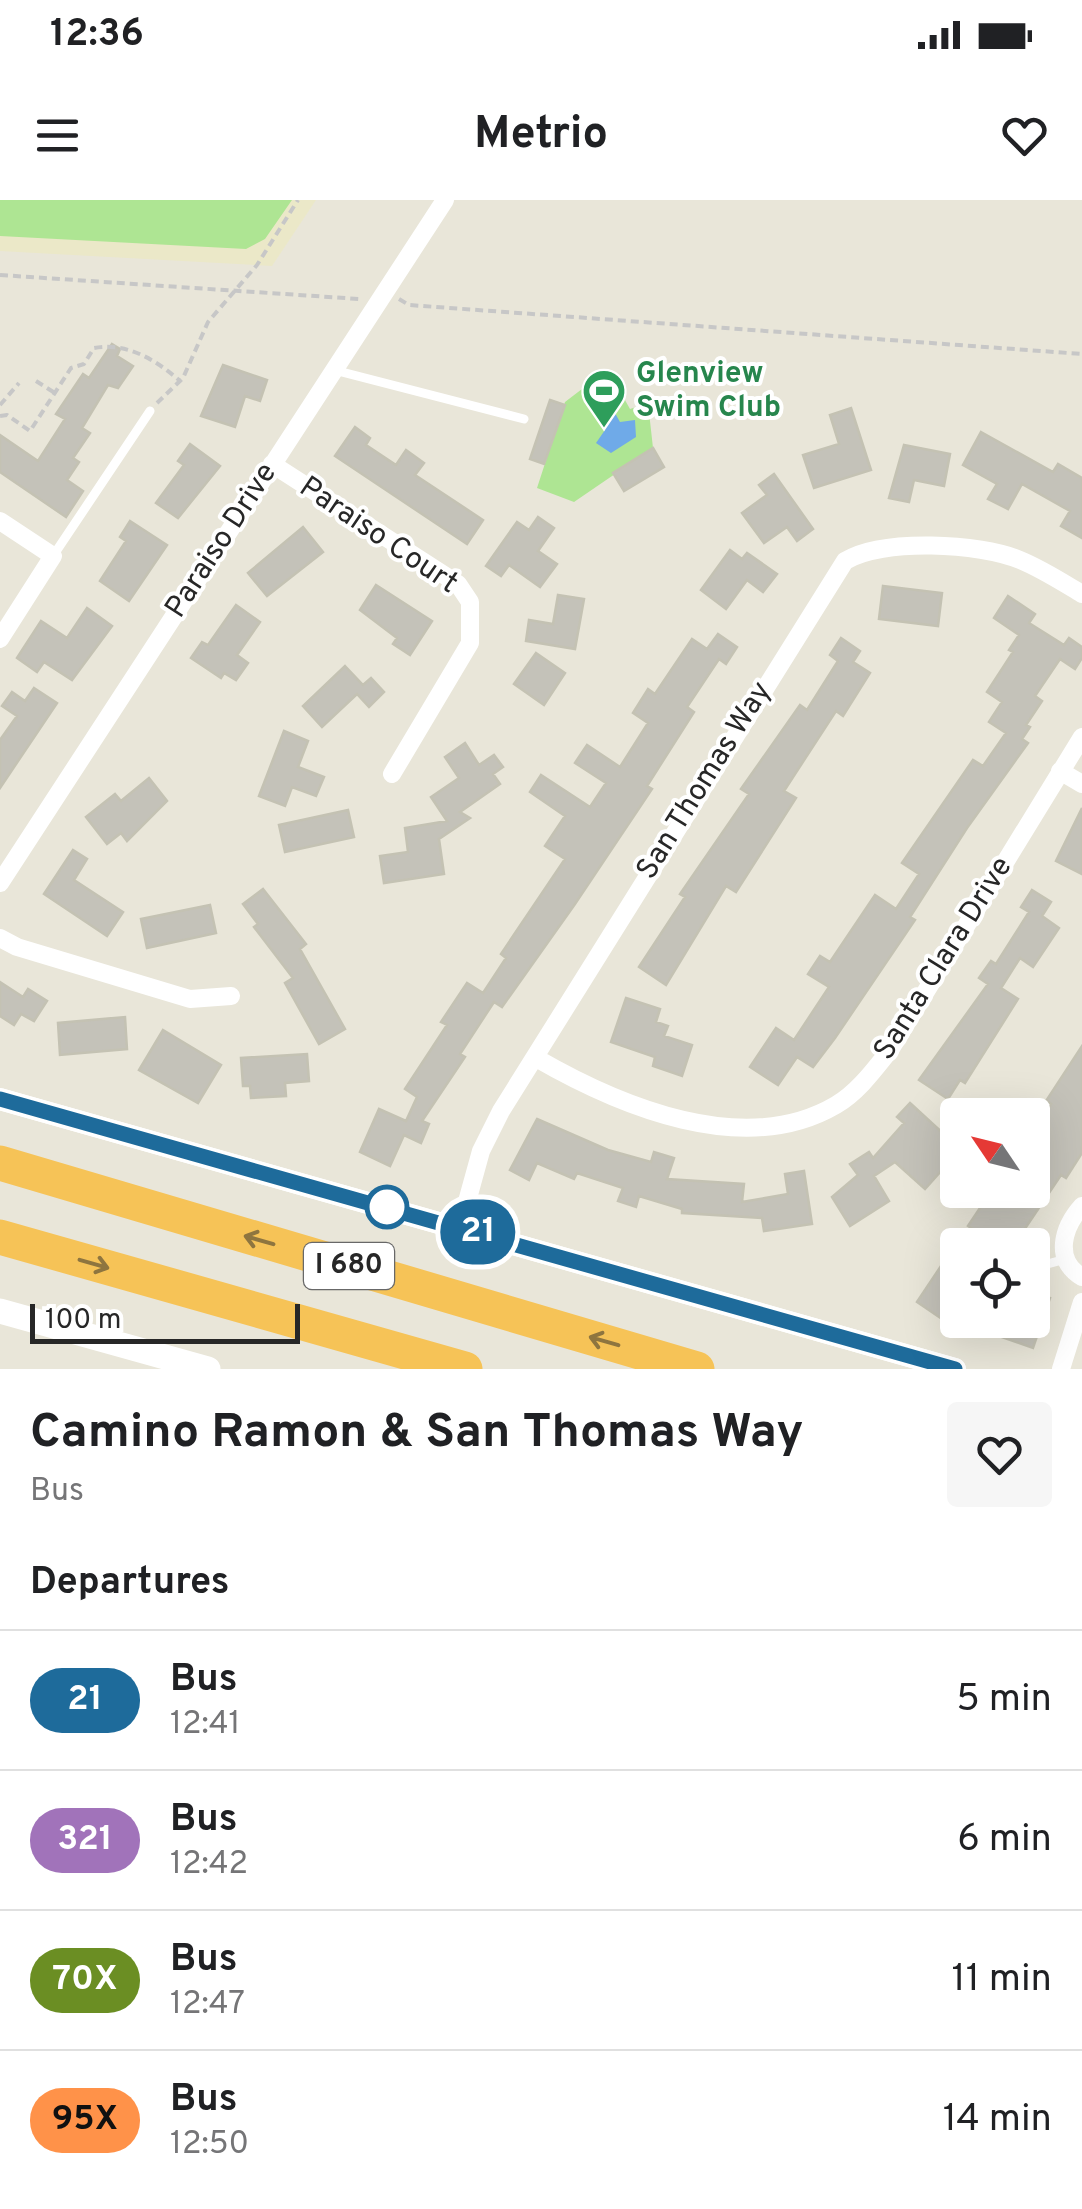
<!DOCTYPE html>
<style>
:root{--surface:#fff;--page:#f6f6f6;--text:#202124;--muted:#757577;--line:#e0e0e0}
body{margin:0;font-family:Overpass,sans-serif;background:var(--page);color:var(--text);height:100vh;display:flex;flex-direction:column;font-size:38px;white-space:nowrap}
*{box-sizing:border-box;margin:0}
p{font-size:32px;color:var(--muted)}
.icon{flex:none;width:55px;height:55px;fill:none;stroke:currentColor;stroke-width:2;stroke-linecap:round;stroke-linejoin:round}
.map{position:relative;height:1169px;overflow:hidden}
.sheet{display:flex;flex-direction:column;background:var(--surface);flex:1}
.sheet>*{flex:none}
.badge{padding:0 20px;border-radius:32px;font-size:35px;line-height:65px}
.needle{width:65px;rotate:305deg}
.buttons{position:absolute;left:940px;top:898px;display:grid;gap:20px}
.buttons a{display:grid;place-items:center;width:110px;height:110px;border-radius:10px;background:var(--surface);box-shadow:0 10px 40px #0002;font-size:50px}
.scale{position:absolute;left:30px;bottom:25px;width:270px;box-sizing:border-box;padding-left:10px;border:5px solid #272727;border-top:0;font-size:28px;line-height:35px;white-space:nowrap;color:#272727;-webkit-text-stroke:8px #fff;paint-order:stroke}
.map>.badge{position:absolute;translate:-50% -50%;box-shadow:0 0 0 5px #fff}
h2{padding:0 30px;font-size:38px;line-height:90px}
.round{display:grid;place-items:center;flex:none;width:105px;height:105px;border-radius:10px;background:var(--page)}
.head{display:flex;align-items:center;justify-content:space-between;height:170px;padding:0 30px}
h1{font-size:48px;font-weight:700;line-height:75px}
ul{padding:0;list-style:none}
li{display:flex;align-items:center;gap:30px;height:140px;padding:0 30px;border-top:2px solid var(--line)}
li div{flex:1}
li b{display:block;font-size:38px}
li em{font-style:normal}
li .badge{min-width:110px;font-weight:700;text-align:center}
.status{display:flex;justify-content:space-between;align-items:center;height:70px;padding:0 50px;background:var(--surface);direction:ltr}
.status svg{height:28px;fill:currentColor}
header{display:flex;justify-content:space-between;align-items:center;height:130px;padding:0 30px;background:var(--surface);font-size:45px;font-weight:700}
.map>svg:first-child{display:block}
.education{fill:#ebe8c8}
.pitch{fill:#aee593}
.water{fill:#6faae8}
.building{fill:#c4c2b9;stroke:#c4c2b3;stroke-width:2.5}
.lines{fill:none;stroke-linecap:round;stroke-linejoin:round}
.path{stroke:#c7c7c7;stroke-width:4;stroke-dasharray:8 5;stroke-linecap:butt}
.service{stroke:#fff;stroke-width:9}
.minor{stroke:#fff;stroke-width:18}
.tertiary{stroke:#fff;stroke-width:22}
.secondary{stroke:#fff;stroke-width:25}
.motorway{stroke:#f6c357;stroke-width:35}
.oneway{stroke:#8e753f}
.line-casing{stroke:#fff;stroke-width:22}
.line{stroke:#1e6b9b;stroke-width:15}
.stop-dot{fill:#fff;stroke:#1e6b9b;stroke-width:5}
.labels{text-anchor:middle;dominant-baseline:central;stroke-width:8;stroke-linejoin:round;paint-order:stroke}
.shield{fill:#fff;stroke:#686868;stroke-width:2.5}
.shield-label{font-size:28px;font-weight:bold;fill:#272727}
.leisure-label{font-size:30px;font-weight:bold;fill:#27864d;stroke:#fff;text-anchor:start}
.street-label{font-size:30px;fill:#272727;stroke:#fff}
</style>
<div class="status"><b>12:36</b><svg viewBox="0 0 49 12"><path d="M0 12V9h3v3zM5 12V6h3v6zM10 12V3h3v9zM15 12V0h3v12zM26 1h20v11H26zM47 4h2v5h-2z"/></svg></div>
<header><svg class="icon" aria-label="menu" viewBox="0 0 24 24"><path d="M4 6h16M4 12h16M4 18h16"/></svg>Metrio<svg class="icon" aria-label="heart" viewBox="0 0 24 24"><path d="M12 20l-8-8c-3-5 5-10 8-4 3-6 11-1 8 4z"/></svg></header>
<div class="map">
<svg width="1082" height="1169" viewBox="0 0 1082 1169">
<rect width="100%" height="100%" fill="#e9e6d9"/>
<path class="education" d="M0 0H316L272 66 0 51Z"/>
<path class="pitch" d="M0 0H292L265 39 246 49 0 36Z
M601 186 621 193 630 209 648 203 653 248 574 302 537 288 565 202 582 189 591 192Z"/>
<path class="water" d="M606 197 620 222 635 220 636 237 611 253 596 243 605 230 591 207Z"/>
<path class="building" d="M112 144 120 149 117 156 133 166 118 188 108 185 82 228 90 233 73 258 79 262 67 280 83 291 66 317 0 272V235L38 261 65 219 56 214 83 174 89 178Z
M223 165 267 180 260 201 245 196 235 227 201 216Z
M550 200 565 205 544 264 530 259Z
M851 208 871 270 814 288 803 255 839 244 830 215Z
M355 227 370 238 366 245 396 265 406 250 424 263 415 275 483 320 467 344 335 256Z
M981 232 1053 272 1058 264 1082 278V338L1061 326 1070 311 1022 284 1008 309 988 299 997 284 963 265Z
M190 244 220 266 178 318 156 303 184 265 178 261Z
M904 245 950 254 944 286 914 280 909 302 889 298Z
M653 248 664 267 624 291 613 273Z
M774 274 813 329 797 341 787 327 764 343 742 313 767 295 759 285Z
M538 317 554 328 538 351 557 364 540 387 509 365 501 376 486 366 517 322 529 330Z
M130 321 167 345 129 401 100 381 126 341 120 337Z
M303 327 323 352 267 396 248 373Z
M730 350 742 359 747 353 777 374 763 392 747 380 726 409 701 390Z
M376 385 432 421 410 455 393 444 397 438 360 410Z
M883 386 942 393 938 426 879 419Z
M558 395 584 399 575 449 526 441 529 420 553 424Z
M1008 396 1035 414 1029 423 1064 445 1069 438 1082 447V458L1075 469 1060 459 1035 496 1042 501 1026 525 1030 527 1022 539 1028 543 967 628 910 717 915 720 835 838 813 867 797 857 778 885 750 867 776 828 794 840 829 787 808 774 820 756 830 762 875 695 896 709 919 674 902 663 973 560 983 566 1006 533 989 522 1002 502 987 492 1013 452 1009 450 1019 435 994 418Z
M236 405 260 422 237 455 248 463 236 480 224 473 221 478 191 458 202 442 208 445Z
M87 408 112 426 72 480 44 462 37 472 17 458 41 421 67 438Z
M718 434 737 447 726 464 719 459 687 507 694 512 647 586 652 589 575 704 502 807 494 802 460 854 465 857 422 921 429 924 421 943 404 935 390 966 360 952 379 909 406 921 417 897 405 889 447 825 441 822 467 783 483 793 506 758 501 754 565 659 545 646 565 616 530 592 541 575 590 607 606 583 575 563 587 545 620 567 648 523 633 513 648 489 655 494 692 439 707 449Z
M841 438 860 451 853 462 870 473 843 516 836 511 784 591 796 598 736 692 726 686 666 785 639 767 685 697 680 694 749 594 741 589 800 505 807 510 838 461 830 455Z
M536 453 565 473 544 505 514 484Z
M345 466 363 485 371 478 384 492 369 507 357 494 322 527 303 506Z
M34 488 57 503 0 588V540L17 516 2 506 12 492 25 501Z
M284 531 308 541 298 567 324 577 316 596 292 587 285 606 259 596Z
M465 543 479 565 494 555 503 567 493 574 500 584 460 612 470 618 439 639 444 674 384 683 380 656 408 652 405 628 447 621 431 597 459 578 445 557Z
M149 578 167 601 127 641 121 633 107 644 86 617 115 594 121 601Z
M1082 608V674L1056 661Z
M348 610 354 637 285 652 279 625Z
M73 650 87 659 74 680 123 712 107 736 44 694Z
M263 689 306 744 300 749 345 829 319 844 285 783 293 778 254 727 258 724 243 704Z
M1032 690 1051 702 1042 716 1059 728 1033 767 1020 758 1001 788 1018 799 965 883 960 880 948 899 919 880 988 784 979 778 991 761 996 764 1029 712 1021 707Z
M210 705 216 733 147 748 141 719Z
M0 782 23 797 28 789 47 801 34 821 21 814 14 825 0 816Z
M626 798 660 809 656 822 668 826 664 836 692 845 682 876 653 866 655 857 611 842Z
M125 817 127 849 60 855 58 823Z
M163 830 221 865 198 903 139 870Z
M1082 846V953L1066 978 1061 975 1014 1045H997L968 1026 992 990H1032V933L1051 904 1046 901Z
M307 854 309 881 285 883 286 896 251 898 250 886H243L241 858Z
M910 903 958 947V952L925 989 895 962 874 976 889 1001 850 1026 832 997 858 975 850 964 869 952 873 958 904 923 897 917Z
M537 919 608 950 651 962 654 952 674 958 667 979 744 984 742 1002 788 994 785 974 804 971 812 1024 764 1031 762 1018 682 1013V1009L639 996 636 1007 618 1001 623 988 577 973 574 979 537 963 529 980 510 970Z
M943 1063 958 1072V1109L948 1123 917 1102Z
M1032 1091 1050 1098 1033 1148 959 1122 1032 1120Z"/>
<g class="lines">
<path class="path" d="M0 75 359 99
M399 99 409 105 1082 154
M36 181 55 193
M157 203 183 178 208 122 257 65 298 0
M0 205 19 183
M0 216 7 215 30 231 71 168 84 164 94 148C127 142 156 160 180 181"/>
<path class="service" d="M334 170 524 219
M53 356 150 211
M964 1042 969 1045
M1032 1068 1066 1059"/>
<path class="minor" d="M272 264 458 384 470 402V443L392 574
M0 321 53 356 0 439
M1060 571 1082 584
M0 683 445 0
M0 738 17 747 190 799 231 796
M536 858C619 906 744 959 836 905 858 892 874 870 890 850L1082 537
M1082 1006C1063 1027 1053 1060 1082 1077
M460 1027 481 951 501 911 845 361C882 338 980 343 1020 360 1042 369 1062 382 1082 394
M1061 1169 1082 1102"/>
<path class="tertiary" d="M0 899 955 1169"/>
<path class="secondary" d="M0 1111 208 1169"/>
<path class="motorway" d="M0 963 697 1169
M0 1037 465 1169"/>
</g>
<defs><path id="oneway-shaft" d="M-6 0H5M1.5-3L5.5 0L1.5 3" fill="none" stroke-width="1.6" stroke-linecap="round" stroke-linejoin="round" transform="scale(2.5)"/></defs>
<g class="oneway">
<use href="#oneway-shaft" transform="translate(259 1040) rotate(-164)"/>
<use href="#oneway-shaft" transform="translate(94 1064) rotate(16)"/>
<use href="#oneway-shaft" transform="translate(604 1141) rotate(-164)"/>
</g>
<g class="lines">
<defs>
<path id="line" d="M0 899 955 1169"/>
</defs>
<use href="#line" class="line-casing"/>
<use href="#line" class="line"/>
</g>
<defs>
<symbol id="stadium-pin" viewBox="-11 -11 22 30"><path d="M0 17L-7.5 6A9.5 9.5 0 1 1 7.5 6Z" fill="#2e9e5b" stroke="#fff"/><path d="M0-5a6.5 5 0 1 0 0 10a6.5 5 0 1 0 0-10ZM-3.5-1.8h7v3.6h-7Z" fill="#fff"/></symbol>
</defs>
<g fill-rule="evenodd">
<use href="#stadium-pin" x="579" y="166" width="50" height="68"/>
</g>
<circle class="stop-dot" cx="387" cy="1007" r="20"/>
<g class="labels">
<rect class="shield" x="304" y="1043" width="90" height="46" rx="8"/>
<g class="shield-label">
<text x="349" y="1066">I 680</text>
</g>
<g class="leisure-label">
<text x="636" y="174">Glenview<tspan x="636" dy="34">Swim Club</tspan></text>
</g>
<g class="street-label">
<text transform="translate(378 336) rotate(34)">Paraiso Court</text>
<text transform="translate(222 341) rotate(-57)">Paraiso Drive</text>
<text transform="translate(705 581) rotate(-58)">San Thomas Way</text>
<text transform="translate(944 759) rotate(-58)">Santa Clara Drive</text>
</g>
</g>
</svg>
<div class="buttons">
<a><svg class="needle" viewBox="-14 -14 28 28"><path d="M0-13l5 13h-10z" fill="#e53935"/><path d="M0 13l5-13h-10z" fill="#757577"/></svg></a>
<a><svg class="icon" aria-label="locate" viewBox="0 0 24 24"><circle cx="12" cy="12" r="6"/><path d="M12 2v4M12 18v4M2 12h4M18 12h4"/></svg></a>
</div>
<div class="scale">100 m</div>
<b class="badge" style="left:478px;top:1032px;background:#1e6b9b;color:#fff">21</b>
</div>
<section class="sheet">
<div class="head"><div><h1>Camino Ramon &amp; San Thomas Way</h1><p>Bus</p></div><a class="round"><svg class="icon" aria-label="heart" viewBox="0 0 24 24"><path d="M12 20l-8-8c-3-5 5-10 8-4 3-6 11-1 8 4z"/></svg></a></div>
<h2>Departures</h2>
<ul>
<li><span class="badge" style="background:#1e6b9b;color:#fff">21</span><div><b>Bus</b><p>12:41</p></div><em>5 min</em></li>
<li><span class="badge" style="background:#a173ba;color:#fff">321</span><div><b>Bus</b><p>12:42</p></div><em>6 min</em></li>
<li><span class="badge" style="background:#6b8e23;color:#fff">70X</span><div><b>Bus</b><p>12:47</p></div><em>11 min</em></li>
<li><span class="badge" style="background:#ff9249;color:#111">95X</span><div><b>Bus</b><p>12:50</p></div><em>14 min</em></li>
</ul>
</section>
